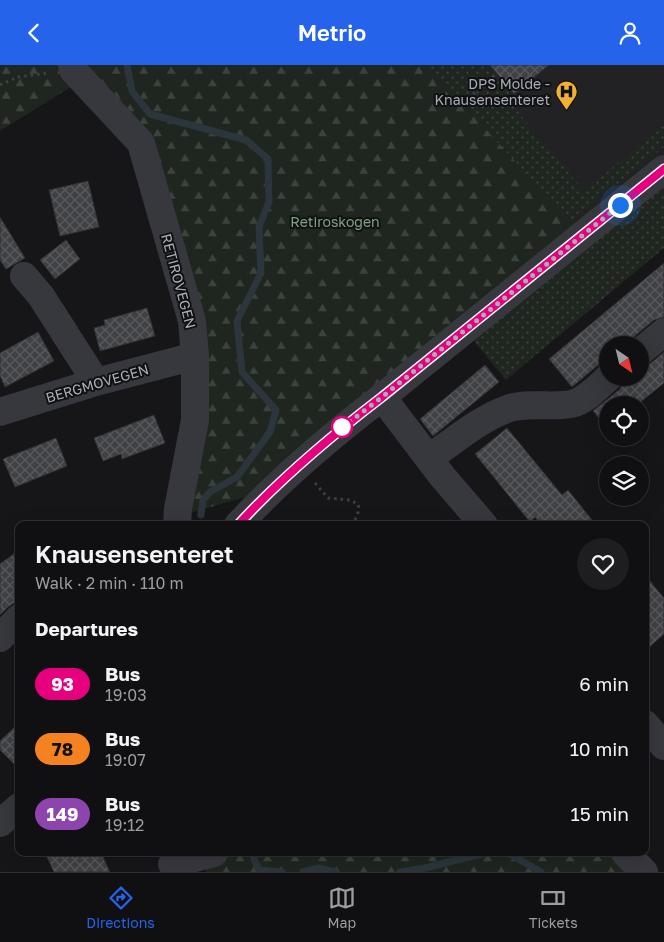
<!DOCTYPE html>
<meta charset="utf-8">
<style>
:root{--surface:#101012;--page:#1e1e20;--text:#f1f3f6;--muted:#9c9d9f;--line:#303032;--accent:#2563eb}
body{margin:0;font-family:"Golos Text",sans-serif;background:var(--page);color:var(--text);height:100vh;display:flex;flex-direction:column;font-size:19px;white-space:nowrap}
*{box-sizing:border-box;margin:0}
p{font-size:16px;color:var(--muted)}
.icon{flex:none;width:28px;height:28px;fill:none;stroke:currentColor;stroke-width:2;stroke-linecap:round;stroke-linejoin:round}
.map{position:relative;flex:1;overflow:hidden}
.panel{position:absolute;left:15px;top:456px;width:634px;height:335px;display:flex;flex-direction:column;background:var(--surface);border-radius:10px;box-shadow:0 5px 20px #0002,0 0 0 1px var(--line)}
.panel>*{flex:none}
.badge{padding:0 10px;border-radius:16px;font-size:18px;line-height:32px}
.needle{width:32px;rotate:145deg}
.buttons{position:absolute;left:599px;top:271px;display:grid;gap:10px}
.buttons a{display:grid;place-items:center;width:50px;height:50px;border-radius:50%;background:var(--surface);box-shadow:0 5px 20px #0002,0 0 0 1px var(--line);font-size:25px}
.you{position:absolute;width:25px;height:25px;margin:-12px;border:4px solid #fff;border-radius:50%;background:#1a73e8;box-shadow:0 0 0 8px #1a73e833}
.map>.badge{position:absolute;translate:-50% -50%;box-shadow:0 0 0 2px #fff}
h2{padding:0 20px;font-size:19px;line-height:45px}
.round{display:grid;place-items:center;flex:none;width:52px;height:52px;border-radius:26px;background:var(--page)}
.summary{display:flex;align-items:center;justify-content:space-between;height:85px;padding:0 20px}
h1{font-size:24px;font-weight:600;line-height:38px}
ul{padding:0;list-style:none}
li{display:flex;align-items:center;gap:15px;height:65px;padding:0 20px}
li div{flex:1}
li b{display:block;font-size:19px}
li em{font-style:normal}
li .badge{min-width:55px;font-weight:700;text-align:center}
header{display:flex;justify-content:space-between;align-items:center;height:65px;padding:0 20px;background:var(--accent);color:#fff;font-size:22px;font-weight:600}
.menu{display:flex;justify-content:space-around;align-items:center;height:70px;border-top:1px solid var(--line);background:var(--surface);font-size:14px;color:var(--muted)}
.menu a{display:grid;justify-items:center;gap:2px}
.menu .current{color:var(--accent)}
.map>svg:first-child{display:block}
.built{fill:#222225}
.grass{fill:url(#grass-dots)}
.forest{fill:url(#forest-firs)}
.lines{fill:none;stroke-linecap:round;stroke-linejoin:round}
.stream{stroke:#2c353c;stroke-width:7}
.building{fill:url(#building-cross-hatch);stroke:#303034}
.path{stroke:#3d3f44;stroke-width:3;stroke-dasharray:2.5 4;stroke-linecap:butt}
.minor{stroke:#37383d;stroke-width:28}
.line-casing{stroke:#fff;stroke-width:11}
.line{stroke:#e6007e;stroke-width:8}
.walk{stroke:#a8adb8;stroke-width:5;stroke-dasharray:0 9}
.stop-dot{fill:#fff;stroke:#e6007e;stroke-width:2.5}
.labels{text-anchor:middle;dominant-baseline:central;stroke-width:4;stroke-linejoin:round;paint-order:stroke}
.poi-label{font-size:14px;fill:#a8adb8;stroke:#111113;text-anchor:end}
.park-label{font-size:14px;fill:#7fa381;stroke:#111113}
.street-label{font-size:14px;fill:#a8adb8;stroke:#111113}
</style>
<header><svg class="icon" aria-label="back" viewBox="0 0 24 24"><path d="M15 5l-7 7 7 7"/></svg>Metrio<svg class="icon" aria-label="person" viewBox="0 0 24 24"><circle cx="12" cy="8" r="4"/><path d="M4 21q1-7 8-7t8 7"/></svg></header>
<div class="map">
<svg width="664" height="807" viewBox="0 0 664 807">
<defs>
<pattern id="grass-dots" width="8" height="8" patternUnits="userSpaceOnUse" patternTransform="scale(1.25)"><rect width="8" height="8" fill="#1e261f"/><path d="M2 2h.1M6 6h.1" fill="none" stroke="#3c433d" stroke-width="1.8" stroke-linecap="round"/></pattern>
<pattern id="forest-firs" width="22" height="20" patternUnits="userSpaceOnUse" patternTransform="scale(1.25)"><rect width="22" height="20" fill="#1e261f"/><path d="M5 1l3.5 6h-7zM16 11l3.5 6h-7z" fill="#3c433d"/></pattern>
<pattern id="building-cross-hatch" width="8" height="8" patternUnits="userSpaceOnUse" patternTransform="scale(1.25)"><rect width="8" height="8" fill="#404145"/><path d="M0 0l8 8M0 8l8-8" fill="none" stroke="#595a5e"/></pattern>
</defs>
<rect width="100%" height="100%" fill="#161618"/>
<path class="built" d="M427 0H664V91L574 161Z"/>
<path class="grass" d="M427 0H490L514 29 508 35 584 126 664 60V82L569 157Z
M664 91V183L506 315 458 257Z"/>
<path class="forest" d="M0 0H427L574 161 253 430 186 449 205 360 149 72 90 10 0 66Z
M199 788H614L632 807H206Z"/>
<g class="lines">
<path class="stream" d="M127 0 132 26 150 49 246 75 268 94 269 137 259 162 261 208 237 256 242 307 276 345 270 367 237 412 210 427 203 435 201 450
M508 788 541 807
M254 794 259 805 282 807
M303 807 319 803 335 807
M400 807 425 803 485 788"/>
</g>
<path class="building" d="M490 0H549L514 29Z
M88 116 99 162 60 171 49 125Z
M0 152 25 193 6 204 0 195Z
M66 175 80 194 55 214 40 195Z
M664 198V252L654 255 630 275 626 280H608V297L598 300 572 322 549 294Z
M147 243 155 271 100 286 94 263 105 260 104 255Z
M38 267 54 296 5 322 0 311V288Z
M664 287V318L637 340H608V364L593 346 620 324 624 317V312H640V302L650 299Z
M485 300 499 317 433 371 420 354Z
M154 350 165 378 122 394 121 389 103 396 94 373Z
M507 363 562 430 568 425 596 460H541L535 452 530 457 475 389Z
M56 373 67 401 15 422 3 394Z
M19 485V538H14L8 542 0 550V499Z
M645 510 664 533V569L645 586Z
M19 658V704L0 685V676Z
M45 788H101L110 807H54Z"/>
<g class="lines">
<path class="path" d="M0 20 18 12 48 8
M473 29 497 8
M315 418 328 433 350 435 358 439C360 447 356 454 351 460"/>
<path class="minor" d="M72 0 73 5 141 78 192 256 195 291V355L178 444 177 460
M24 211 41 231 96 317
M640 287 664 267
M382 332 442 411 484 460
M0 347 96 317 195 291
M429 393C454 376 478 355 507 344 527 336 557 344 575 338 588 333 599 321 609 312
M238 460C281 413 331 371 382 332L664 104
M0 573 19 553
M645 659 664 681
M0 758 19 742
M625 788 644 807
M172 799 214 788"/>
</g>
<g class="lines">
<defs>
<path id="line" d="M238 460C281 413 331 371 382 332L664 104"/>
</defs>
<use href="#line" class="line-casing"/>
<use href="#line" class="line"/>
<path class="walk" d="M342 362 339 365 382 332 620 140"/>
</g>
<defs>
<symbol id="hospital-pin" viewBox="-11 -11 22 30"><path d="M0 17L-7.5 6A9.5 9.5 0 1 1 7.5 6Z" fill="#f2b134" stroke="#111113"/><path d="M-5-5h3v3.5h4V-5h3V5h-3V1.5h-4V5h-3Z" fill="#111"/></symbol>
</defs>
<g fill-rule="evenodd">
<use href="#hospital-pin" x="554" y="14" width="25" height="34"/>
</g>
<circle class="stop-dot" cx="342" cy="362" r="10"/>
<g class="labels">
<g class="poi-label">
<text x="550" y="18">DPS Molde -<tspan x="550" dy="16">Knausensenteret</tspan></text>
</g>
<g class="park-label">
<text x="335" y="156">Retiroskogen</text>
</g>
<g class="street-label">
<text transform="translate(179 216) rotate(75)">RETIROVEGEN</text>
<text transform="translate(97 318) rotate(-16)">BERGMOVEGEN</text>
</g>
</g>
</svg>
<div class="buttons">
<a><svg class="needle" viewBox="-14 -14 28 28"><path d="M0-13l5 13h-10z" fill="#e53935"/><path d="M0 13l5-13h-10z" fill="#9c9d9f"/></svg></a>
<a><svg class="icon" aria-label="locate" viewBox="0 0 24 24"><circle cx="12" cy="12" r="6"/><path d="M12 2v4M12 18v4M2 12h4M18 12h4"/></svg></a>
<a><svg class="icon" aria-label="layers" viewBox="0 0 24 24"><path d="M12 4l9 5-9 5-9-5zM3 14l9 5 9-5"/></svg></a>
</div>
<div class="you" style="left:620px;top:140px"></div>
<section class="panel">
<div class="summary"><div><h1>Knausensenteret</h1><p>Walk · 2 min · 110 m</p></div><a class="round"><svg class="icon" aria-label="heart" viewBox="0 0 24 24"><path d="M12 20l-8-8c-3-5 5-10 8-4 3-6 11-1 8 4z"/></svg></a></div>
<h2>Departures</h2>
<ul>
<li><span class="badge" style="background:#e6007e;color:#fff">93</span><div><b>Bus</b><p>19:03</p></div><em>6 min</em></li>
<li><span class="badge" style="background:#f58220;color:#111">78</span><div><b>Bus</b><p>19:07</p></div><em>10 min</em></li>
<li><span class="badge" style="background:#8e44ad;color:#fff">149</span><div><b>Bus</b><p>19:12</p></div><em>15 min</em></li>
</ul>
</section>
</div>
<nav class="menu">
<a class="current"><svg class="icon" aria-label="directions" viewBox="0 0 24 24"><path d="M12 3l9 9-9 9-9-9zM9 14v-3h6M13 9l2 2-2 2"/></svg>Directions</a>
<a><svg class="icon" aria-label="map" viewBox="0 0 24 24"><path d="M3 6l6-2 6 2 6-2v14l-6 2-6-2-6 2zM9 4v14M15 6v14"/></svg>Map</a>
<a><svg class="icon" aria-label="tickets" viewBox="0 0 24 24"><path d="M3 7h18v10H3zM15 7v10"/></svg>Tickets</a>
</nav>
